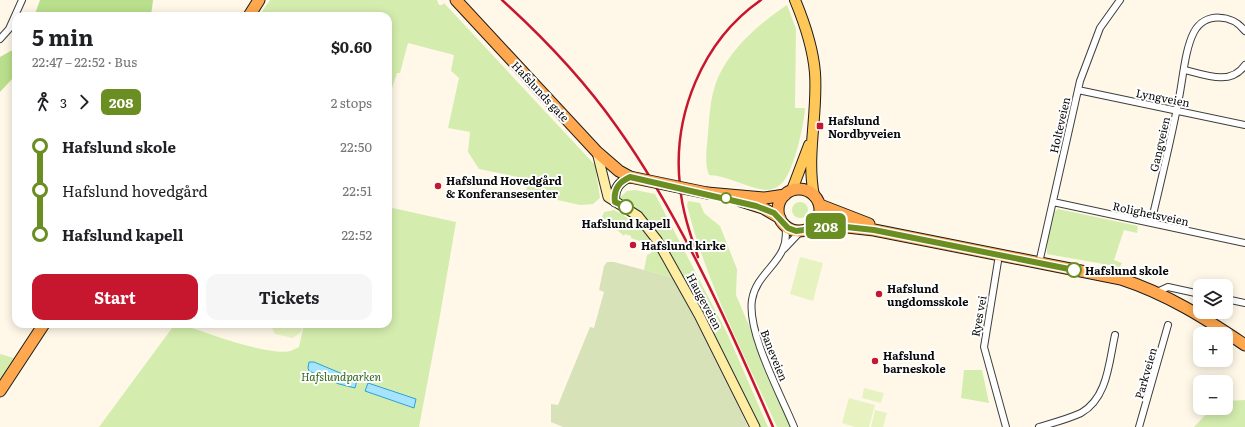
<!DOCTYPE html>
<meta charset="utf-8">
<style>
:root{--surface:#fff;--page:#f6f6f6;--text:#202124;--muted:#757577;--accent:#c6172f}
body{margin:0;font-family:Literata,serif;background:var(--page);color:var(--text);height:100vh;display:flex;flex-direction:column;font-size:15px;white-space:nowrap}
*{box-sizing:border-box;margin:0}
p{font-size:13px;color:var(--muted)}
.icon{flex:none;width:22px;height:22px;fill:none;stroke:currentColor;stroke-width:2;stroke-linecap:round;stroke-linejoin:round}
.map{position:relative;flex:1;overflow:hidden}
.drawer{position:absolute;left:12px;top:12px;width:380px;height:316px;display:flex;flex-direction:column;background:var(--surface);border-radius:12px;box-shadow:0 2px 10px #0003}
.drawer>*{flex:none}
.badge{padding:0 8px;border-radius:6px;font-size:14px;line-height:26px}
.buttons{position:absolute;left:1193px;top:279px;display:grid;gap:8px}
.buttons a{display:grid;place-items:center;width:40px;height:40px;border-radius:8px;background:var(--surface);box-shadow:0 2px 10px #0003;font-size:20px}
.map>.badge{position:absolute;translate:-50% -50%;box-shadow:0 0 0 2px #fff}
.legs{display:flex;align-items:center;gap:6px;height:44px;padding:0 20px;font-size:13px}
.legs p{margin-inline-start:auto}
.headline{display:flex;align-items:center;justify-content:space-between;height:68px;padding:0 20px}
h1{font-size:22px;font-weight:700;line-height:30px}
.primary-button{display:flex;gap:8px;margin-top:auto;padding:8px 20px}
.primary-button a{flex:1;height:46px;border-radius:12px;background:var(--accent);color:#fff;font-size:16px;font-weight:700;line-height:46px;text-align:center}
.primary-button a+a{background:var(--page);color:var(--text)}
ul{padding:0 20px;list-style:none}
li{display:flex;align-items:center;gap:14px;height:44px;font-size:15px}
li i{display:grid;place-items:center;width:6px;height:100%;margin:0 5px;background:currentColor}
li i::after{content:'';width:10px;height:10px;margin:-5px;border:3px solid;border-radius:50%;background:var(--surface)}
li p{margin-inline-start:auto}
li:first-child i{background:linear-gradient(#0000 50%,currentColor 0)}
li:last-child i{background:linear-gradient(currentColor 50%,#0000 0)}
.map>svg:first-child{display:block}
.green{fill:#d4edae}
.forest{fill:#b9df8c}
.cemetery{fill:#d8e2b8}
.pitch{fill:#e6f3c1}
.water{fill:#a7e4fc;stroke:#27a2da}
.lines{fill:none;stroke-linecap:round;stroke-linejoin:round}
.minor-casing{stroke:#3e3e3e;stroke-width:8}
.secondary-casing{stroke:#2d2d2d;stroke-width:11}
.primary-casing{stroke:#1c1c1c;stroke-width:12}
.trunk-casing{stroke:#1c1c1c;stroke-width:13}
.minor{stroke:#fff;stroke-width:6}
.secondary{stroke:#ffeda3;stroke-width:9}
.primary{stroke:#ffc758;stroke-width:10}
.trunk{stroke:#ffa84f;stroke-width:11}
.rail{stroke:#c6172f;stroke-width:2.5}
.trunk-bridge-casing{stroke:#1c1c1c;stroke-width:13;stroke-linecap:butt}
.trunk-bridge{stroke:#ffa84f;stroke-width:11}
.line-1-casing{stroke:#fff;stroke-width:9}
.line-1{stroke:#6b8e23;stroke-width:6}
.poi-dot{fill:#c6172f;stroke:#fff;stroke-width:1.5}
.stop-1-dot{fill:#fff;stroke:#6b8e23;stroke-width:2}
.labels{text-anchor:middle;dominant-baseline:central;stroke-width:4;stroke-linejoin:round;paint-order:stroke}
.street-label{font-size:11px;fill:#0b0b0b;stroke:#fff}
.poi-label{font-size:11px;font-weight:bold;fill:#0b0b0b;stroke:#fff;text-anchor:start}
.stop-label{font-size:11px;font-weight:bold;fill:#0b0b0b;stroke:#fff}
.park-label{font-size:11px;font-style:italic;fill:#2e6716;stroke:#fff}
</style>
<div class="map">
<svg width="1245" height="427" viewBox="0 0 1245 427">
<rect width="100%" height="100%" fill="#fff8e8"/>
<path class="green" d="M270 0H437L439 5H442L444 3 595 165 600 198 593 204 580 205 526 193 528 179 479 169 468 152 470 132 448 128 459 78 451 71 454 55 408 43 400 73H397L392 88H388V16H259Z
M787 5 796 29 795 108H805C804 126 794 169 783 182 779 187 772 190 766 190 747 188 729 176 709 175 704 162 707 148 708 134 709 119 710 103 714 89 724 54 758 24 787 5Z
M635 190 655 194 727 333 768 427H755L645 223 615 202 627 191Z
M688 201 700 203 704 213 720 226 737 269 736 295 750 328 754 330 794 427H777C744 354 706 283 687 205Z
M792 210a8 8 0 1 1 16 0a8 8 0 1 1-16 0Z
M388 207 456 222 439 321 419 427H99L175 324H180C205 332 266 356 291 351 293 350 296 348 299 347L304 324H388Z
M1058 209 1138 226 1137 233 1124 230 1114 260 1122 263 1120 267 1047 254C1047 243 1048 214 1058 209Z
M614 210C643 224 659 250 674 278L644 270 647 255 651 253 652 250 650 246 644 245 645 243 631 238V236L625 234 624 236 602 217 604 212Z
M0 354 21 360 0 391Z
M964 370H982L989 403 961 398Z
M1245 400V427H1194L1212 408H1226V401Z"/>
<path class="forest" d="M40 0H153L151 16H39L35 14Z
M16 48V80L12 79 0 92V57Z"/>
<path class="cemetery" d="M607 262H614L674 278 735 398 748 427H563L551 422V404L558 405 590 327 594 328 604 292 599 290 604 266Z"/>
<path class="pitch" d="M800 257 823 263 813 301 790 294Z
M273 324H303L301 332 293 338 275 334 272 328Z
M864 388 884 393 881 403 862 398Z
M849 398 875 405 869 427H855L842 423Z
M875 410 887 413 883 427H871Z"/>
<path class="water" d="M309 362H314L357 380 355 388 339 384 309 371 308 368Z
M368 383 416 399 414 408 365 391Z"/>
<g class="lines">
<defs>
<path id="minor" d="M0 39 9 29 22 0
M1185 70C1205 75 1231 86 1245 65
M1078 90 1245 125
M1053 202 1245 243
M1151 223C1161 181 1171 140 1179 98 1183 78 1185 49 1194 32 1205 12 1232 14 1245 31
M785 225C792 261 757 269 752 300 747 333 781 395 794 427
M784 249 801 231
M999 255 984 347 1006 427
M1039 263 1080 81 1100 28 1120 0
M1157 292 1168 287 1200 294
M1226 299 1245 303
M1039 427C1053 423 1068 419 1081 413 1108 398 1109 361 1115 335
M1139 427 1168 325"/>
<path id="secondary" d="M597 152 608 197 638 216 657 240 699 315 755 427
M615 202C613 189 619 182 630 177"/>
<path id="primary" d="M795 0C805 24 813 47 815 73 818 114 806 155 814 196
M792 190 809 145"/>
<path id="trunk" d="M456 0 597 152 619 171 630 177
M249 16 259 0
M778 210a21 21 0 1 1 42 0a21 21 0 1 1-42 0Z
M707 193 765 198 785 195
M741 201 763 208 780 218
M820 205 869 224
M812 226H838L874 230 1121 279C1167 294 1205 318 1245 345
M0 391 44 324"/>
</defs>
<use href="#minor" class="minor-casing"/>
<use href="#secondary" class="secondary-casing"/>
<use href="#primary" class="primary-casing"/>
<use href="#trunk" class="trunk-casing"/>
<use href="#minor" class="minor"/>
<use href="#secondary" class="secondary"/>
<use href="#primary" class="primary"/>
<use href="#trunk" class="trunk"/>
<path class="rail" d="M502 0C545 39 584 80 617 127 680 215 730 328 773 427
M698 257C690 234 682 210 680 186 672 116 702 41 761 0"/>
<defs>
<path id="trunk-bridge" d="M630 177 707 193"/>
</defs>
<use href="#trunk-bridge" class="trunk-bridge-casing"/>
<use href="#trunk-bridge" class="trunk-bridge"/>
</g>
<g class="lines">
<defs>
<path id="line-1" d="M626 207 615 202C613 189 619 182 630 177L756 206 774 213 788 228 796 231 804 230 812 226 828 225 874 230 1074 270"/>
</defs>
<use href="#line-1" class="line-1-casing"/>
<use href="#line-1" class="line-1"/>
</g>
<g class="poi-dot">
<rect x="816" y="122" width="8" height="8" rx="2"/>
<circle cx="438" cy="186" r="4"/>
<circle cx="633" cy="245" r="4"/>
<circle cx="879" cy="294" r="4"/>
<circle cx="875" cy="361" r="4"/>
</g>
<g class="stop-1-dot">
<circle cx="726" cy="198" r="5"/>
<circle cx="626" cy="207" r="7"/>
<circle cx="1074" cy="270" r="7"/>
</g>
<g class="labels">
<g class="street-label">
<text transform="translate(541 91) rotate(47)">Hafslunds gate</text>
<text transform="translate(1163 97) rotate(11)">Lyngveien</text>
<text transform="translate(1059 125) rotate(-77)">Holteveien</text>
<text transform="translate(1159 144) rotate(-77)">Gangveien</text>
<text transform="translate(1151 213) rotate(12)">Rolighetsveien</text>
<text transform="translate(705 301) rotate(62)">Haugeveien</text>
<text transform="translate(978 316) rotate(-80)">Ryes vei</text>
<text transform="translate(775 355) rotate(68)">Baneveien</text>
<text transform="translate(1145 373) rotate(-74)">Parkveien</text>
</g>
<g class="poi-label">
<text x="828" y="120">Hafslund<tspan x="828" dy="13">Nordbyveien</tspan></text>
<text x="446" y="180">Hafslund Hovedgård<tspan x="446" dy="13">&amp; Konferansesenter</tspan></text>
<text x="641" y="245">Hafslund kirke</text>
<text x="887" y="288">Hafslund<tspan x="887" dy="13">ungdomsskole</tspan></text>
<text x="883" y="355">Hafslund<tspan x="883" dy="13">barneskole</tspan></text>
</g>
<g class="stop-label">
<text x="626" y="223">Hafslund kapell</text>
<text x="1085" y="270" text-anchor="start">Hafslund skole</text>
</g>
<g class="park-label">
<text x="341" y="376">Hafslundparken</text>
</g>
</g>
</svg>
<div class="buttons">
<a><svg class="icon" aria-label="layers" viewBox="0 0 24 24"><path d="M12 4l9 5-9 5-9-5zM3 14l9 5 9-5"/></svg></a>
<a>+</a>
<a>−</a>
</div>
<b class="badge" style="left:826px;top:226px;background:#6b8e23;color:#fff">208</b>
<section class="drawer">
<div class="headline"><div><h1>5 min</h1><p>22:47 – 22:52 · Bus</p></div><b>$0.60</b></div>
<div class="legs"><svg class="icon" aria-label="walk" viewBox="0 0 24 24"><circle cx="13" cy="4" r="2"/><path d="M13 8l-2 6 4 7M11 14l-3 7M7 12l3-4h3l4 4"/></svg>3<svg class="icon" aria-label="forward" viewBox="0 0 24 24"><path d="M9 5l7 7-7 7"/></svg><b class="badge" style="background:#6b8e23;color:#fff">208</b><p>2 stops</p></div>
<ul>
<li><i style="color:#6b8e23"></i><b>Hafslund skole</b><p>22:50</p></li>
<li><i style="color:#6b8e23"></i><span>Hafslund hovedgård</span><p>22:51</p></li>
<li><i style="color:#6b8e23"></i><b>Hafslund kapell</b><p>22:52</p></li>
</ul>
<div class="primary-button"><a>Start</a><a>Tickets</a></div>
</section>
</div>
